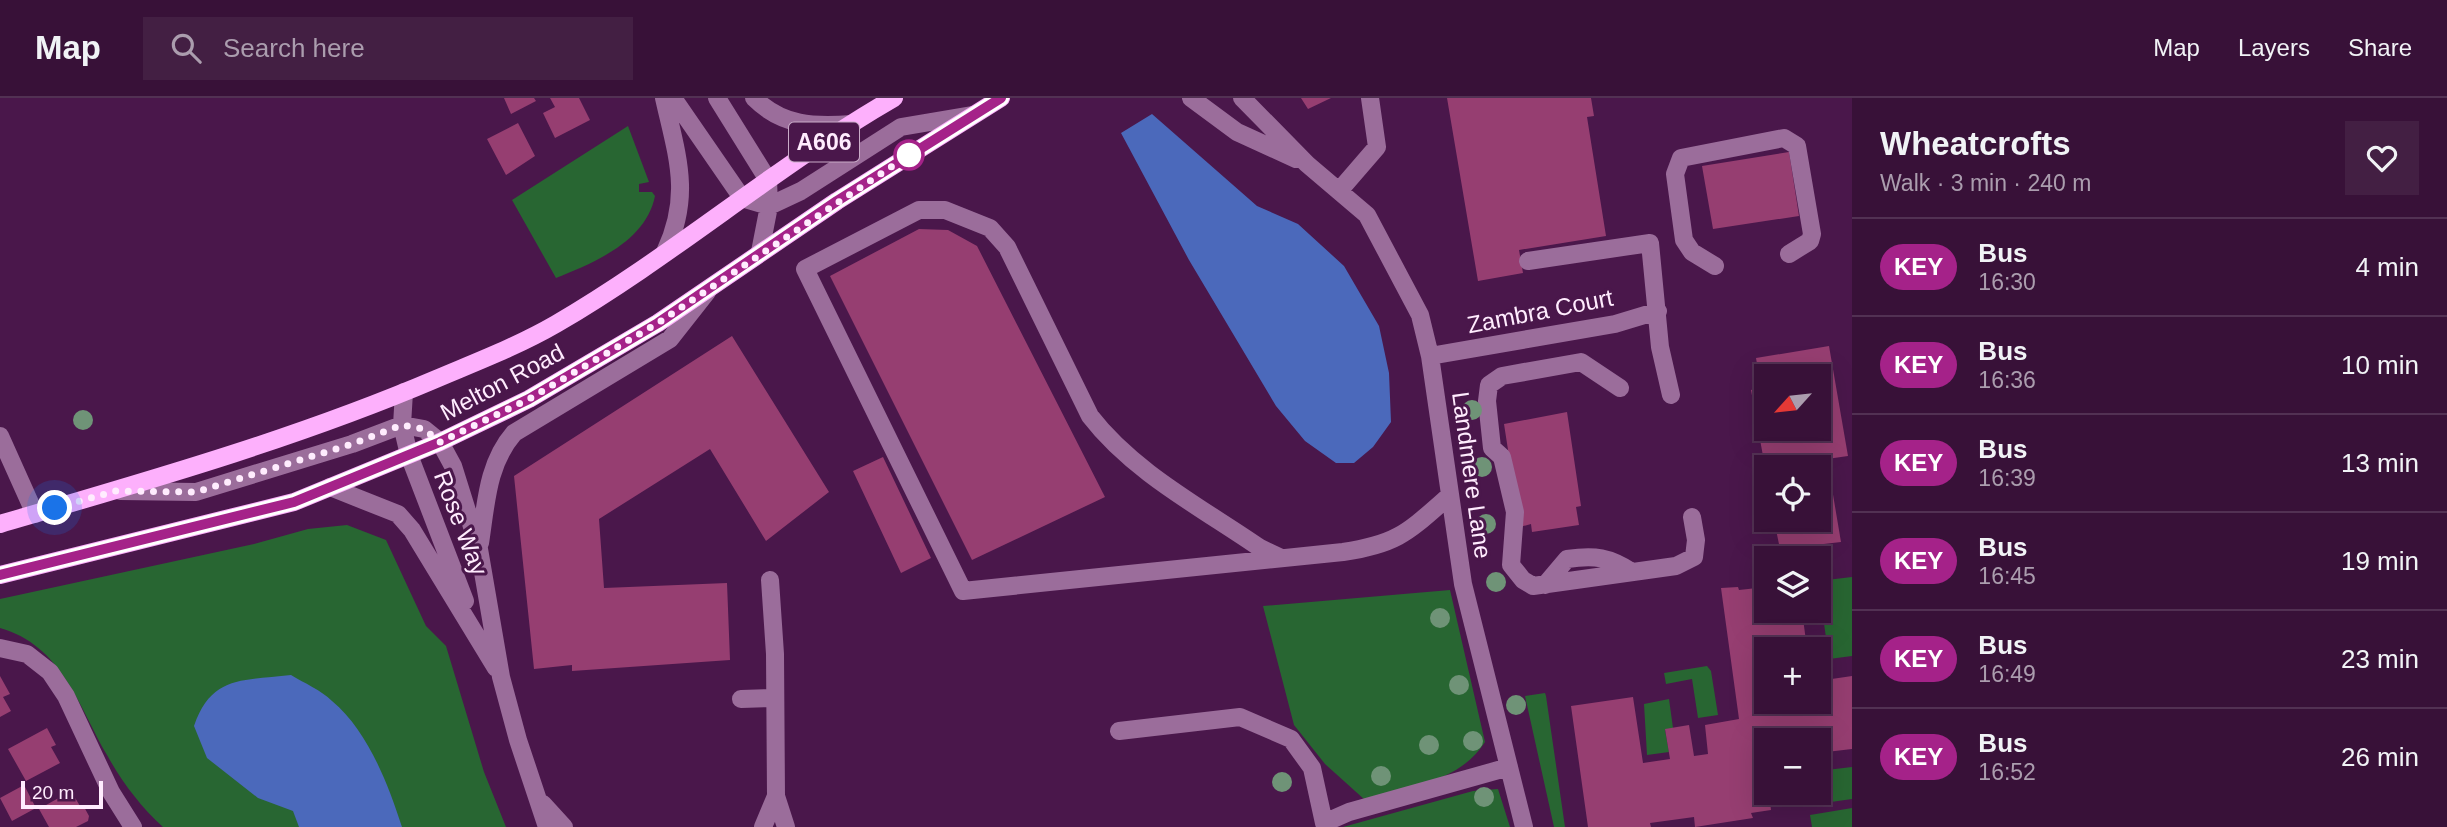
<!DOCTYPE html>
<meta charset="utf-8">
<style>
:root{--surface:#381138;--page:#431f43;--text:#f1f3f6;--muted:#ab9dae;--line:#523153}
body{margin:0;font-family:Arial,sans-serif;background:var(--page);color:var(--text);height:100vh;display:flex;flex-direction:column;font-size:26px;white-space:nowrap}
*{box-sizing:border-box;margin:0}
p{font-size:23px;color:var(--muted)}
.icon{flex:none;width:38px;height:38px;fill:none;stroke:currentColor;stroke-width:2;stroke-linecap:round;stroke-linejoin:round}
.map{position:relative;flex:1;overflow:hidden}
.side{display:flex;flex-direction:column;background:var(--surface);width:595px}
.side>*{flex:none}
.badge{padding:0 14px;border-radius:23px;font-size:24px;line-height:46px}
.needle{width:46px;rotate:243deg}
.buttons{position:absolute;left:1754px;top:266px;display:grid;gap:14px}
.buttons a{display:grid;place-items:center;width:77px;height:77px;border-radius:0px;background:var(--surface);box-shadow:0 7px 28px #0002,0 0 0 2px var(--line);font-size:35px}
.scale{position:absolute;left:21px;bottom:18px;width:82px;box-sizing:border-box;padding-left:7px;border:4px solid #ffecfe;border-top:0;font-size:19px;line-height:24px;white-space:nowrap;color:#ffecfe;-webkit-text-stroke:5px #4a174b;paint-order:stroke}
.you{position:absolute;width:35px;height:35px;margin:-18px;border:5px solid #fff;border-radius:50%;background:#1a73e8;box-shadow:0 0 0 10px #1a73e833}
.map>.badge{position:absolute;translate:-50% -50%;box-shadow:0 0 0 4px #fff}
.round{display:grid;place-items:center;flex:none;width:74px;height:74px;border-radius:0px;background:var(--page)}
.summary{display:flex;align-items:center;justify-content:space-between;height:119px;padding:0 28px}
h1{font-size:33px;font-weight:600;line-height:52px}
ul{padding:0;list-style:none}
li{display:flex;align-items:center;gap:21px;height:98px;padding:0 28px;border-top:2px solid var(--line)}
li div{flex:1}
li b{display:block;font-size:26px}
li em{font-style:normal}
li .badge{min-width:77px;font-weight:700;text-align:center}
header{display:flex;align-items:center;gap:42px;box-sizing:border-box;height:98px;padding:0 35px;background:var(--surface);border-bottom:2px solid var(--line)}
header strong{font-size:33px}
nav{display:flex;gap:38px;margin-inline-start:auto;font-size:24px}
.search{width:490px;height:63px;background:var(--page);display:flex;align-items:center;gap:18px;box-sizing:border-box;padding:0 24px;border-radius:0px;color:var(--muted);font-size:26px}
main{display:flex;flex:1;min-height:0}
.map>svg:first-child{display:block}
.green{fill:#286632}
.water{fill:#4b69bb}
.building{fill:#963e71;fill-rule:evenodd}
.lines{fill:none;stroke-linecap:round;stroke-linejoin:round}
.minor{stroke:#9b6d9b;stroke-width:18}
.major{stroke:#fdb0fc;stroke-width:18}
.tree{fill:#6f9377}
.line-casing{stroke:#fff;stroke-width:16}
.line{stroke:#a52289;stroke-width:10}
.walk{stroke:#ffecfe;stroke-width:7;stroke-dasharray:0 12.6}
.stop-dot{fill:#fff;stroke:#a52289;stroke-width:3.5}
.labels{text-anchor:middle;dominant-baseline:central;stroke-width:6;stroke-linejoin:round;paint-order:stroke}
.shield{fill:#4a174b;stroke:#c9acc8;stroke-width:2}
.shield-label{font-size:23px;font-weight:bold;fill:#ffecfe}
.street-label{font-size:24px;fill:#ffecfe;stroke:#4a174b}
</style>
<header>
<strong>Map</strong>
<div class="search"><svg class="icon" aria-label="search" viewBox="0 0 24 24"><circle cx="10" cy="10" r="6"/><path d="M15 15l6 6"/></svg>Search here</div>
<nav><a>Map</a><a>Layers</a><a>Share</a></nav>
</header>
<main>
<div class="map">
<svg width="1852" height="729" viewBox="0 0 1852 729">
<rect width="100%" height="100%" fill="#4a174b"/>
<path class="green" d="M628 28 649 84 639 86V94H652L655 98C646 143 596 164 556 180L512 102Z
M347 427 386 442 426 528 446 548 484 674 506 729H163C140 708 122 684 107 657 79 608 61 547 0 530V501L254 446 308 431Z
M1852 479V558L1829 561 1818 483Z
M1450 492 1485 644C1460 684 1407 690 1365 702L1325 666 1294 627 1263 508Z
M1707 568 1711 573 1718 617 1698 620 1692 581 1666 586 1664 575Z
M1545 595 1546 598 1565 729H1554L1525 598Z
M1669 601 1673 630 1665 632 1669 654 1647 657 1644 606Z
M1852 669V701L1810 707 1808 695H1818V673Z
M1498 691 1510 729H1343L1473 693Z
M1852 710V729H1812L1810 717Z"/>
<path class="water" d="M1152 16 1257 108 1298 126 1344 168 1379 228 1389 275 1391 324 1373 349 1354 365H1336L1305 343 1276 308 1189 162 1121 35Z
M291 577C304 585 321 592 332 603 368 633 388 686 402 729H299L293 713 258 700 207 660 194 628C212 576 244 583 291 577Z"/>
<path class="building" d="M504 0H534L536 3 511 16Z
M550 0H579L590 22 555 40 543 15 555 9Z
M1301 0H1331L1308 11Z
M1447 0H1591L1594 18 1587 19 1606 138 1519 152 1523 175 1478 183Z
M518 25 535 58 506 77 487 41Z
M1789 54 1799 118 1713 131 1702 68Z
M919 131 948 132 977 148 1105 399 972 462 830 178Z
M732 238 829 394 766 443 710 351 599 421 604 490 727 485 730 562 572 573V567L534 571 514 378Z
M1829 248 1848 358 1827 361 1841 444 1780 451 1774 422H1818V369H1765L1751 292 1761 289 1756 260ZM1766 278H1818V331H1766Z
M1567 314 1581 408 1576 409 1579 427 1532 434 1531 426 1520 429 1504 326Z
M883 359 931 460 901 475 853 373Z
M1738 489 1739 492 1766 489V513H1802L1806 543 1797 545V551H1766V604H1818V583L1852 578V651L1818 655V642H1766V695H1769L1771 712 1751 715 1753 720 1695 729 1694 719 1650 725 1651 729H1588L1571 608 1633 599 1643 665 1670 661 1665 631 1689 627 1694 658 1708 656 1705 627 1739 621 1721 490Z
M0 578 10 596 3 599 11 613 0 619Z
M47 630 56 647 51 649 60 665 26 683 8 651Z
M24 687 36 710 12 723 0 700Z
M71 693 80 708 83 707 89 718 88 723 76 729H49L39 711Z"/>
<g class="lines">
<path class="minor" d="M664 0C677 58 692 97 665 154
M673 0 742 100 769 108
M717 0 768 82 769 108 760 154
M754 0C782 28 814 29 852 26
M1191 0 1237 34 1296 61
M1242 0 1307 66 1367 117 1420 217 1430 258 1463 486 1524 729
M1339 93 1377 49 1370 0
M769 108 801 93 901 29 972 17
M1528 163 1650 145 1660 249 1671 297
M1715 168 1692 154 1684 142 1675 76 1681 60 1784 40 1797 48 1812 136 1810 143 1789 156
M1430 258 1615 226 1658 213
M1620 290 1581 264 1502 278 1489 287 1487 303 1492 350 1502 359 1515 414 1511 467 1523 482 1533 488 1676 468 1694 459 1696 442 1692 419
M404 294 402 327 409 357 465 503
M402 327 424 331 440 344 453 368 479 451 501 579 518 642 547 729
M0 338 35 416
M330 389 398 416 412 432 496 570
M120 393 196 394 352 346 402 327
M480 445C486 407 487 366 514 335L670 241 707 194
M1281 460 1260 450C1202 410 1133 374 1090 318L1007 149 990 130 945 112H919L805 171 963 493 1343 454C1398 446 1408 434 1449 398
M770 482 775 556 776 698 786 729
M1545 487 1567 461C1595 457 1609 459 1632 474
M0 550 27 556 50 574 66 598 111 694 133 729
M741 601 774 600
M1119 633 1240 619 1291 641 1312 670 1324 725 1349 714 1509 669
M543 706 564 729
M763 729 776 698"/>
<path class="major" d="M0 426C147 383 295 341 436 281 476 264 518 248 556 226 673 158 776 68 894 0
M0 477 294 404 440 344 529 301 658 225 837 103 1001 0"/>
</g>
<g class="tree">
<circle cx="1472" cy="312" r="10"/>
<circle cx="83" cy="322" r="10"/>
<circle cx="1482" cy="369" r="10"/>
<circle cx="1486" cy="426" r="10"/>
<circle cx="1496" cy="484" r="10"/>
<circle cx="1440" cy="520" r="10"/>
<circle cx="1459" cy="587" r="10"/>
<circle cx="1516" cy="607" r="10"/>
<circle cx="1473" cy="643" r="10"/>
<circle cx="1429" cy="647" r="10"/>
<circle cx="1381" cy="678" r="10"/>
<circle cx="1282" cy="684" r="10"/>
<circle cx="1484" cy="699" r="10"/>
</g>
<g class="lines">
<defs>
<path id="line" d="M0 477 294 404 440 344 529 301 658 225 837 103 1001 0"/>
</defs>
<use href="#line" class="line-casing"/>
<use href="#line" class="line"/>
<path class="walk" d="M55 410 116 393 196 394 352 346 402 327 424 331 440 344 529 301 658 225 912 55 909 57"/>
</g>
<circle class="stop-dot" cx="909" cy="57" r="14"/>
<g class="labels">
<rect class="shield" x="789" y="24.5" width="70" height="39" rx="5"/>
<g class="shield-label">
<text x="824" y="44">A606</text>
</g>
<g class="street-label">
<text transform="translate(1540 213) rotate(-11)">Zambra Court</text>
<text transform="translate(502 284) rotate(-28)">Melton Road</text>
<text transform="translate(1472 377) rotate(82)">Landmere Lane</text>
<text transform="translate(461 425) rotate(69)">Rose Way</text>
</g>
</g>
</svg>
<div class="buttons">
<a><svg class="needle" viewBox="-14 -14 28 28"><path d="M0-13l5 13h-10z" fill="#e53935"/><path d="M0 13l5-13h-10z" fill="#ab9dae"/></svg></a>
<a><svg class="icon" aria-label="locate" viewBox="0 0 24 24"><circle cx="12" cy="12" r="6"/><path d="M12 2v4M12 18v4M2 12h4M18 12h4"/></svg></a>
<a><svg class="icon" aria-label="layers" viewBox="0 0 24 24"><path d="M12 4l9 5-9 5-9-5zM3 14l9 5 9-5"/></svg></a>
<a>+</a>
<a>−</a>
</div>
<div class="scale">20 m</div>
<div class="you" style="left:55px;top:410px"></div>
</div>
<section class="side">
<div class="summary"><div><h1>Wheatcrofts</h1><p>Walk · 3 min · 240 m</p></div><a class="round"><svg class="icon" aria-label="heart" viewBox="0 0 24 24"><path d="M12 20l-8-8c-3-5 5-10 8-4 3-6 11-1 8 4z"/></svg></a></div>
<ul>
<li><span class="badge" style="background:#a52289;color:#fff">KEY</span><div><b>Bus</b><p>16:30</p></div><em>4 min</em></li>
<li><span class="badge" style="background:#a52289;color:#fff">KEY</span><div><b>Bus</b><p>16:36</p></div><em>10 min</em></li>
<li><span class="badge" style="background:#a52289;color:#fff">KEY</span><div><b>Bus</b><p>16:39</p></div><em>13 min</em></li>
<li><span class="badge" style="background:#a52289;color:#fff">KEY</span><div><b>Bus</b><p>16:45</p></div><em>19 min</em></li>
<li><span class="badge" style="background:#a52289;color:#fff">KEY</span><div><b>Bus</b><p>16:49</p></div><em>23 min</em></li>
<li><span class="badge" style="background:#a52289;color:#fff">KEY</span><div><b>Bus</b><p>16:52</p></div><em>26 min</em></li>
</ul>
</section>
</main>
